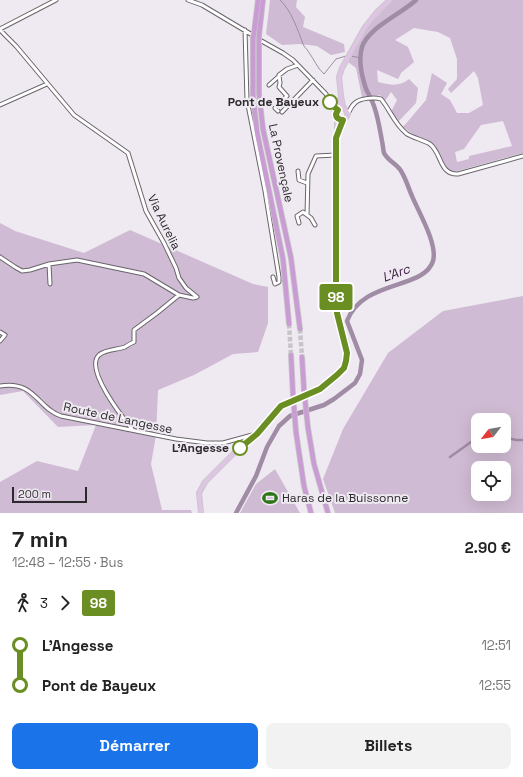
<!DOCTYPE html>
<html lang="fr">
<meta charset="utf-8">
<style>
:root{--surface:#fff;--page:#f2f2f2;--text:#222;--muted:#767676;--accent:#1a73e8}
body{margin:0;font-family:"Space Grotesk",sans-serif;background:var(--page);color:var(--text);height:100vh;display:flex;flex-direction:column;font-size:15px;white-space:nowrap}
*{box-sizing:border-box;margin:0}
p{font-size:13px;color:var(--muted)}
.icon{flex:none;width:22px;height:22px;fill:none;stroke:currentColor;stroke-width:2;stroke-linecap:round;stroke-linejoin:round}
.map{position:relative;height:513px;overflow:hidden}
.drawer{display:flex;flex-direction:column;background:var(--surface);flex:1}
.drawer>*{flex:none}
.badge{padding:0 8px;border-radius:3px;font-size:14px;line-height:26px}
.needle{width:26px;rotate:239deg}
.tools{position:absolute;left:471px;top:413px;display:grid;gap:8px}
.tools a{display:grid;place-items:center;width:40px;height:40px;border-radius:8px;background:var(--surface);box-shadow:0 4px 16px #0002;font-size:20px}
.scale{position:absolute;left:12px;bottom:10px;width:75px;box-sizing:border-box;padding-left:4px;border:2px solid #2c2a2d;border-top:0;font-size:11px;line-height:14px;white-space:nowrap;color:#2c2a2d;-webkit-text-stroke:3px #efe9f1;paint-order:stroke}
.map>.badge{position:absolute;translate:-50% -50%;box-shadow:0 0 0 2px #fff}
.legs{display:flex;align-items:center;gap:6px;height:44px;padding:0 12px;font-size:13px}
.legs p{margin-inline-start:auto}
.headline{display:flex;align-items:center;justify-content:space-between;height:68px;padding:0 12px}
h1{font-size:22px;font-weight:700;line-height:30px}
.cta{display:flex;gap:8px;margin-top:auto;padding:8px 12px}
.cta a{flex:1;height:46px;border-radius:8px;background:var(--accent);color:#fff;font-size:16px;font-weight:700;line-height:46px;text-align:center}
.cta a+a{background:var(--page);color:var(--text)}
ul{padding:0 12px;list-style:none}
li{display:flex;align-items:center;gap:14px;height:40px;font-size:15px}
li i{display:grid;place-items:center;width:6px;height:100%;margin:0 5px;background:currentColor}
li i::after{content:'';width:10px;height:10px;margin:-5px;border:3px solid;border-radius:50%;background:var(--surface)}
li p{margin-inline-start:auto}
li:first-child i{background:linear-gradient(#0000 50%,currentColor 0)}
li:last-child i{background:linear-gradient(currentColor 50%,#0000 0)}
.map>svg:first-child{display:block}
.green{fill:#cfbbd3;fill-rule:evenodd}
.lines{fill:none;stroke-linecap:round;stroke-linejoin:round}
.stream{stroke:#a08ca5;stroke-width:1}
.canal{stroke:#a08ca5;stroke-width:2.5}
.river{stroke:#a08ca5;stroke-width:4.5}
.highway-tunnel{stroke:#c8c3ca;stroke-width:4.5;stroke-dasharray:4.5 2;stroke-linecap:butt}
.minor-casing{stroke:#6a656b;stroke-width:5}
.major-casing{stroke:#c8c8c8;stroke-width:6}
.highway-casing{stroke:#c8c8c8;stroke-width:6}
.minor{stroke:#fff;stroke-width:3}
.major{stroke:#dfc4e5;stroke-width:4}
.highway{stroke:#c99cd4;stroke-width:4.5}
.highway-bridge-casing{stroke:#c8c8c8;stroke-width:6;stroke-linecap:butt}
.highway-bridge{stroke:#c99cd4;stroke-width:4.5}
.line-1-casing{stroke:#fff;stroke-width:9}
.line-1{stroke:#6b8e23;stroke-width:6}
.stop-1-dot{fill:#fff;stroke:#6b8e23;stroke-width:2}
.labels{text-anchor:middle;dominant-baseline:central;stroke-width:4;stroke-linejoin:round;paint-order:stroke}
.stop-label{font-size:12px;font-weight:bold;fill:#2c2a2d;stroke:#efe9f1;text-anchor:end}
.street-label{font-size:12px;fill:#2c2a2d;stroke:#efe9f1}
.poi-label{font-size:12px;fill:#2c2a2d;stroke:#efe9f1;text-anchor:start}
.water-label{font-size:13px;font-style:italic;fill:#422549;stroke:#efe9f1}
</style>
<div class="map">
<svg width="523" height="513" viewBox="0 0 523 513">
<rect width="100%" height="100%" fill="#efe9f1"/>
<path class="green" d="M270 0H297L296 7 305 17 303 27 344 44 345 52 331 55 317 46 299 44 282 45 266 34Z
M393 0H523V153L454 172 445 167 439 153 432 143 416 136 403 127 426 100 432 73 447 83 441 94 450 100 457 113H469L483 105 478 78 474 71 451 93 448 89 457 79V59L450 38 438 32 414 28 395 40 408 47 414 62 401 73 398 79 377 70 378 82C390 85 399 87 409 79L418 88 416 103 397 123 391 112 397 100 391 92 385 101 380 95 362 97 356 68 348 62 368 26ZM503 121 512 146 469 156V159L457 162 455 152 464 149 481 125Z
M0 223 15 231 84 253 130 230 253 284 268 287V323L258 352 233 354 194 375 158 390 156 435 151 464 162 510H191L192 513H0V482L37 461 78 471 96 425 58 427 23 391 0 395Z
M523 296V513H335L323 479 343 429 388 353 443 311ZM478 420H504V446H478ZM478 468H504V494H478Z
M275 469 300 513H240L256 484Z"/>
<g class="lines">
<path class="stream" d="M280 0C291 10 298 30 303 44 304 47 306 48 308 51 314 59 317 68 324 74L336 59 346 56
M351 56 361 58"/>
<path class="canal" d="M504 437 516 440H523
M450 457 478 437"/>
<path class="river" d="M236 513 256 476 267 447 279 426 290 416 324 405 334 399 355 383 360 374 362 360 347 321C363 279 424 290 433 261 438 244 418 211 412 196 408 187 406 179 401 171 397 164 388 161 384 153 383 150 383 145 382 141 380 130 378 117 374 106 372 100 369 95 366 89 362 77 358 60 362 47 369 27 401 14 416 0"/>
<path class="highway-tunnel" d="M289 324 291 355
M300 329 302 357"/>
<defs>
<path id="minor" d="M188 0 202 5 254 36
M0 29 56 0
M0 30 16 46 74 115 128 153 146 211 164 243 176 268 179 278 186 288 197 297
M245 30 247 100 265 191 279 277V282L275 284 273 277
M258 39 283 53 293 60 326 94 336 114
M269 85 278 77
M0 105 47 84
M278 111 275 108 287 96 279 87 280 83 279 75 287 69 298 65
M282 112 313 80
M348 114C350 110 351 106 355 103 360 98 375 97 381 99 391 111 394 124 407 134 414 138 423 140 430 144 442 153 439 175 458 174L523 156
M298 171 299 180 307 183
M307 215 308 174 316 156 336 155
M299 223 297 216 303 212 311 218 315 225
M0 257 15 267 22 271 30 270 49 264 77 260 144 274 179 295 193 298 197 297
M49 264 50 284
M0 332 5 335 0 341
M0 386C35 380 37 408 61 416L176 439 207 443H223L256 434
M132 429C123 418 84 369 99 355 106 349 117 350 125 347 128 345 131 343 134 342V330L157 313 179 295"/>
<path id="major" d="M341 96C340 99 340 103 339 106 338 112 334 113 339 119L342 120 346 118 348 114 343 106 341 96 339 77 342 68 365 27 377 12 390 0
M201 513 199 493 205 482 234 453 257 434 281 406 320 389 337 375 345 365 347 353 336 304 337 117"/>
<path id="highway" d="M254 33 258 0
M259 36 263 0
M253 38V96L257 132 283 259 289 324
M259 41V94L263 129 291 258 300 329
M291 355 293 395
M302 357 304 390
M308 428 314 464 328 513
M296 432 304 486 311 513"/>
</defs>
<use href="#minor" class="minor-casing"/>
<use href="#major" class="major-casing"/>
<use href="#highway" class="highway-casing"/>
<use href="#minor" class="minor"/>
<use href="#major" class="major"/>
<use href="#highway" class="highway"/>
<defs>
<path id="highway-bridge" d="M253 38 254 33
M259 41V36
M304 390 308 428
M293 395 296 432"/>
</defs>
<use href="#highway-bridge" class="highway-bridge-casing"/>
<use href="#highway-bridge" class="highway-bridge"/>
</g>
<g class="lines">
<defs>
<path id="line-1" d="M240 448 257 434 281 406 320 389 337 375 344 368 346 361 347 353 337 313 336 291V138L343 120C339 120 336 118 336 114L338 110 333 106 330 102"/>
</defs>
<use href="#line-1" class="line-1-casing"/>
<use href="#line-1" class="line-1"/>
</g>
<defs>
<symbol id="stadium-bare" viewBox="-9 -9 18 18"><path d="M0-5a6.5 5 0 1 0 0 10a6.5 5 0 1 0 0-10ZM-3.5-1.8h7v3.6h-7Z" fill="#2c7518" stroke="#efe9f1" stroke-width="2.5" paint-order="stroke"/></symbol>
</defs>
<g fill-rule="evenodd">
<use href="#stadium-bare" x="259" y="487" width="22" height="22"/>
</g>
<g class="stop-1-dot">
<circle cx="330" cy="102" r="7"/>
<circle cx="240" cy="448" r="7"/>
</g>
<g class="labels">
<g class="stop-label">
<text x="319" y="102">Pont de Bayeux</text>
<text x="229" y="448">L'Angesse</text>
</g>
<g class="street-label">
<text transform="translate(281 163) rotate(78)">La Provençale</text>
<text transform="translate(164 222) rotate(64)">Via Aurelia</text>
<text transform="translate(118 418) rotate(12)">Route de Langesse</text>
</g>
<g class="poi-label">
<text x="282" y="498">Haras de la Buissonne</text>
</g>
<g class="water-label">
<text transform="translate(396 273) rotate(-20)">L'Arc</text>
</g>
</g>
</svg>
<div class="tools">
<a><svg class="needle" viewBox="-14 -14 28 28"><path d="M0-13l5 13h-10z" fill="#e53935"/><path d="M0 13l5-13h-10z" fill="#767676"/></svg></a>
<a><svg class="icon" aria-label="locate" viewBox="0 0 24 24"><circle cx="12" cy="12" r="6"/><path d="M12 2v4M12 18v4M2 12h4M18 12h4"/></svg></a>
</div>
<div class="scale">200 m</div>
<b class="badge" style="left:336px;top:297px;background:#6b8e23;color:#fff">98</b>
</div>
<section class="drawer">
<div class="headline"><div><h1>7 min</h1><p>12:48 – 12:55 · Bus</p></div><b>2.90 €</b></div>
<div class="legs"><svg class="icon" aria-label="walk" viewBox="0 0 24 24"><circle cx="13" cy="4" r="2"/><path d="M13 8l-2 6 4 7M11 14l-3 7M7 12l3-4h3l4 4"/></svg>3<svg class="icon" aria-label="forward" viewBox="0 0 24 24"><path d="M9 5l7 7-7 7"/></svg><b class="badge" style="background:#6b8e23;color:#fff">98</b></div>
<ul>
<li><i style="color:#6b8e23"></i><b>L'Angesse</b><p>12:51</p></li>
<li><i style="color:#6b8e23"></i><b>Pont de Bayeux</b><p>12:55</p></li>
</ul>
<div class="cta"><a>Démarrer</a><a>Billets</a></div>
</section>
